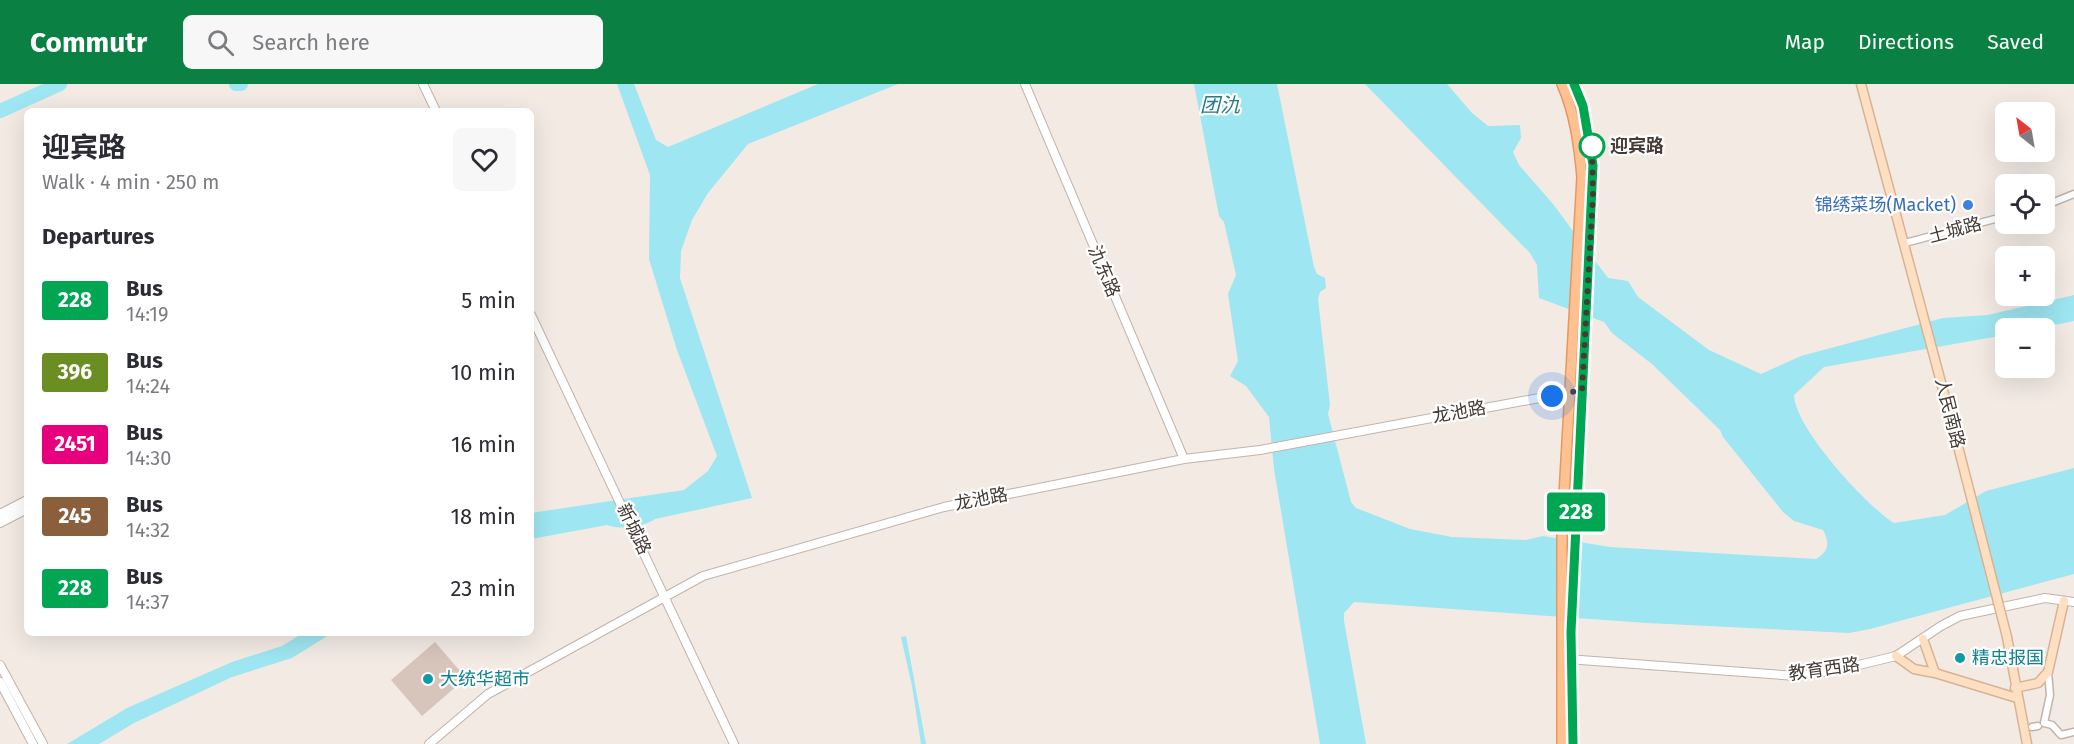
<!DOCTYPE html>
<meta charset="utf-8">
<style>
:root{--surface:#fff;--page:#f7f7f7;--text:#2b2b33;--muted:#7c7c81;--accent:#0b8043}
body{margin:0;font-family:"Fira Sans","Noto Sans SC",sans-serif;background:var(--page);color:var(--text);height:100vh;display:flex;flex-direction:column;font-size:22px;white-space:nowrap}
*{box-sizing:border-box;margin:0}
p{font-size:20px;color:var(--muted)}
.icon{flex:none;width:33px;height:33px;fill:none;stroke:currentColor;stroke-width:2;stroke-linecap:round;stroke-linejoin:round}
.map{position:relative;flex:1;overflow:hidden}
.side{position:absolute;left:24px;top:24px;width:510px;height:528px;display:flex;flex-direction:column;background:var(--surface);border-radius:9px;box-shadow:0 6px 24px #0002}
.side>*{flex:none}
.badge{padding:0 12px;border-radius:4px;font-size:21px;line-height:39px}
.needle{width:39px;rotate:329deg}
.controls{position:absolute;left:1995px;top:18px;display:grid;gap:12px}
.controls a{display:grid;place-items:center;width:60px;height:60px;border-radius:9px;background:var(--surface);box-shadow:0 6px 24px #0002;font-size:30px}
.you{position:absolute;width:30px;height:30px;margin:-15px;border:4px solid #fff;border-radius:50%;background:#1a73e8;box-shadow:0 0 0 9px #1a73e833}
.map>.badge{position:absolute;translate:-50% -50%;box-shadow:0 0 0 3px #fff}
h2{padding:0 18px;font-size:22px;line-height:54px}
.round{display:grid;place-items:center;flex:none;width:63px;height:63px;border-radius:9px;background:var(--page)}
.headline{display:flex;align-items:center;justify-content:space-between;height:102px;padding:0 18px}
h1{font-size:28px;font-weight:700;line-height:45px}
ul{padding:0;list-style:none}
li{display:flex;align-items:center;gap:18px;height:72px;padding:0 18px}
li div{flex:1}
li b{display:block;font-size:22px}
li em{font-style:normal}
li .badge{min-width:66px;font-weight:700;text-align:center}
header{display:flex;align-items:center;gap:36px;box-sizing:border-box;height:84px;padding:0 30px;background:var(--accent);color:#fff}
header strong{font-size:28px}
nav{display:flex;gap:33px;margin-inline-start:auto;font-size:21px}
.search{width:420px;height:54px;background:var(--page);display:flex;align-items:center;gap:15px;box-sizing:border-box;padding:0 21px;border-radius:9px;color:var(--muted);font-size:22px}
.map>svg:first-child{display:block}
.water{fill:#9ee6f1}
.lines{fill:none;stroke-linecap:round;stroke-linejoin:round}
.river{stroke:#9ee6f1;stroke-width:14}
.building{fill:#d7c5bc}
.minor-casing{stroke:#c1b3aa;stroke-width:9}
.tertiary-casing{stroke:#c1b3aa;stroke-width:10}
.secondary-casing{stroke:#d7b395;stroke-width:11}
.primary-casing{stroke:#e6985f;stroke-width:12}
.minor{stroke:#fff;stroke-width:6}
.tertiary{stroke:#fff;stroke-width:8}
.secondary{stroke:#ffdfc2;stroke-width:8}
.primary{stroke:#ffc191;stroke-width:9}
.secondary-bridge-casing{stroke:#d7b395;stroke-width:11;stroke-linecap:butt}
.secondary-bridge{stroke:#ffdfc2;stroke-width:8}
.line-casing{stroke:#fff;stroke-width:14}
.line{stroke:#00a651;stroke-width:9}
.walk{stroke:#453a34;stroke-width:6;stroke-dasharray:0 10.8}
.stop-dot{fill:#fff;stroke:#00a651;stroke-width:3}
.shop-dot{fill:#3f7fe0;stroke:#fff;stroke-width:2}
.culture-dot{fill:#0f9aa8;stroke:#fff;stroke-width:2}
.labels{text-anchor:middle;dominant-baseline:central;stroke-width:4.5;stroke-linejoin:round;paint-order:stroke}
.stop-label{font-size:18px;font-weight:bold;fill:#453a34;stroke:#fff;text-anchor:start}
.shop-label{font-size:18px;fill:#366cbe;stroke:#fff;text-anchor:end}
.street-label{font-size:18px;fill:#453a34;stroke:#fff}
.culture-label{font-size:18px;fill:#0d838f;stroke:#fff;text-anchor:start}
.water-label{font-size:20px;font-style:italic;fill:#247b8a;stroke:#fff}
</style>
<header>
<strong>Commutr</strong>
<div class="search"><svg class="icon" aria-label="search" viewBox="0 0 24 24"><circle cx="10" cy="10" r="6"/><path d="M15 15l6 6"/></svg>Search here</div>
<nav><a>Map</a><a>Directions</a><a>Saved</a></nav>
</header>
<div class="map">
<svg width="2074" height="660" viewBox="0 0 2074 660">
<rect width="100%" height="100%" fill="#f3eae4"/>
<path class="water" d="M617 0H634L656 56 668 63 818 0H898L748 60 708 109 692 136 681 167 680 194 752 414 655 435C644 443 619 446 607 441L531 455V429L684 406 708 387 717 372 677 266 649 175 650 91Z
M1194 0H1277L1314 183 1317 190 1325 194 1326 204 1320 208 1318 215 1330 321 1328 330 1351 418 1356 424 1410 445 1452 453 1526 456 1543 452 1610 463 1816 475C1829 467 1830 459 1823 446L1794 437 1783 428 1723 353 1720 346 1652 280 1612 249 1604 238 1539 214 1537 181 1530 169 1365 0H1447L1472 29 1488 42 1520 41 1521 54 1513 68 1519 81 1553 120 1608 194 1628 197 1638 213 1709 266 1761 290 1801 272 1943 234 1988 231 2074 211V237L2040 244H2006L2005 251 1824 283 1794 311C1795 345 1869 424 1894 439L1945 431 1986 407 2074 384V490L1870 545 1849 549 1647 539 1354 518 1344 529V537L1366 660H1320L1274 385 1269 333 1246 302 1230 292 1238 277 1228 210 1236 191 1224 138 1219 132Z
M303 549H332L292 574 232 593 134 639 99 660H67L127 624 232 578 282 562Z
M906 552 926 660H921L912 602 901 553Z"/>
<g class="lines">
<path class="river" d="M236 0H241
M0 27 60 0"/>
</g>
<path class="building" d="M435 558 466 594 422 632 391 596Z"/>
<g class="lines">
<defs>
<path id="minor" d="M2044 122 2074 110
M1905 159 2006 132
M2044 639 2050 611 2048 588
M2044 639 2052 641 2061 651 2074 648
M2032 643 2038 642"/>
<path id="tertiary" d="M423 0 436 27
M1025 0 1184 375
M531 231 734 660
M0 430 27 416
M0 439 27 425
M1567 575 1796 592 1838 586 1896 572 1941 542 1960 532 2045 514 2074 518
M0 581 43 660
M0 598 33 660
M429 660 488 610 703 492 944 423 1184 375 1260 366 1582 306"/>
<path id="secondary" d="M1861 0 1953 343
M2007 553 2027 660
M1923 555 1935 589 2017 614
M1896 572 1914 585 1935 589
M2015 604 2038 599 2048 588 2064 517"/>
<path id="primary" d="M1562 0C1575 30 1579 60 1582 93L1562 447V660
M1573 660 1571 548 1593 81 1583 22 1574 0"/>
</defs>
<use href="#minor" class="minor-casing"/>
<use href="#tertiary" class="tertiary-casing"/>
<use href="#secondary" class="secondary-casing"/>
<use href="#primary" class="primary-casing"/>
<use href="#minor" class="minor"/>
<use href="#tertiary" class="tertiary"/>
<use href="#secondary" class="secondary"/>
<use href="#primary" class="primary"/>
<defs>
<path id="secondary-bridge" d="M1953 343 2007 553"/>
</defs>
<use href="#secondary-bridge" class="secondary-bridge-casing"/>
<use href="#secondary-bridge" class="secondary-bridge"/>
</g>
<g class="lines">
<defs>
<path id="line" d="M1573 660 1571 548 1593 81 1583 22 1574 0"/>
</defs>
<use href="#line" class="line-casing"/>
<use href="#line" class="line"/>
<path class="walk" d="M1552 312 1582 306 1593 111 1592 62"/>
</g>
<circle class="stop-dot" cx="1592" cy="62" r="12"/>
<circle class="shop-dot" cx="1968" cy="121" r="6"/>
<g class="culture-dot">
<circle cx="1960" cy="574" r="6"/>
<circle cx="428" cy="595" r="6"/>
</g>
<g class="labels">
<g class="stop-label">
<text x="1610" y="62">迎宾路</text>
</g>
<g class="shop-label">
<text x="1956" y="121">锦绣菜场(Macket)</text>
</g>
<g class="street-label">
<text transform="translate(1955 146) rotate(-15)">土城路</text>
<text transform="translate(1104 187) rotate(67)">氿东路</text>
<text transform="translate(1459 328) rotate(-10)">龙池路</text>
<text transform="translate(1950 329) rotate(76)">人民南路</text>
<text transform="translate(981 415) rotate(-11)">龙池路</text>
<text transform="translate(634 445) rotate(64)">新城路</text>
<text transform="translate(1824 585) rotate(-8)">教育西路</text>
</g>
<g class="culture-label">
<text x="1972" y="574">精忠报国</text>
<text x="440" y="595">大统华超市</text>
</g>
<g class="water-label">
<text x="1220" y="21">团氿</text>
</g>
</g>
</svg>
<div class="controls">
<a><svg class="needle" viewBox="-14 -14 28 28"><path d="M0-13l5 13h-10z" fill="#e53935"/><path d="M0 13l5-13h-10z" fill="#7c7c81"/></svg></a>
<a><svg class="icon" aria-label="locate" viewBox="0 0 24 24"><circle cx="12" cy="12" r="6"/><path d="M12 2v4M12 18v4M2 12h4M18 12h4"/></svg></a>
<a>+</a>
<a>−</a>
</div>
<div class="you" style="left:1552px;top:312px"></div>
<b class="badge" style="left:1576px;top:428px;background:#00a651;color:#fff">228</b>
<section class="side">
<div class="headline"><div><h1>迎宾路</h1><p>Walk · 4 min · 250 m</p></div><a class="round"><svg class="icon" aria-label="heart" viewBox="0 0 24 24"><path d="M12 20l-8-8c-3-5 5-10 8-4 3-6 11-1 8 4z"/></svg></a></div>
<h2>Departures</h2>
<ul>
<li><span class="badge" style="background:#00a651;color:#fff">228</span><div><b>Bus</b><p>14:19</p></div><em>5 min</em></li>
<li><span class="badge" style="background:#6b8e23;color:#fff">396</span><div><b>Bus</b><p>14:24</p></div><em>10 min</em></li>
<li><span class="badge" style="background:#e6007e;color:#fff">2451</span><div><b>Bus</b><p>14:30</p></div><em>16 min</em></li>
<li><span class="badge" style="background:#8b5e3c;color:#fff">245</span><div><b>Bus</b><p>14:32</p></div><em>18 min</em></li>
<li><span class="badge" style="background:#00a651;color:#fff">228</span><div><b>Bus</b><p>14:37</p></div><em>23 min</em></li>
</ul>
</section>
</div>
